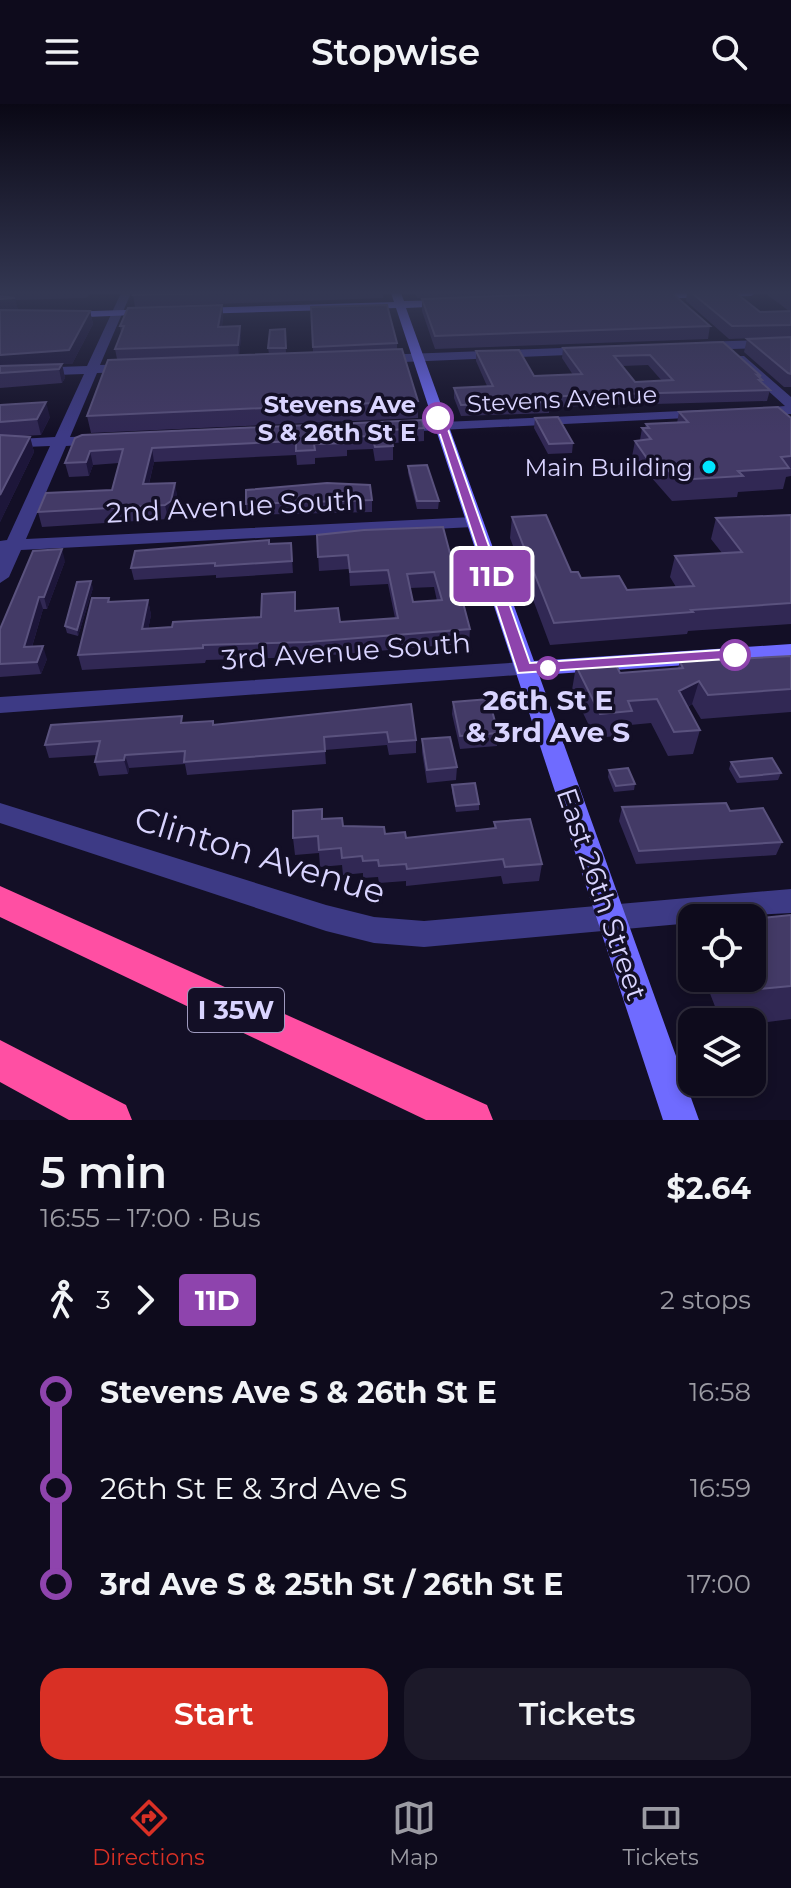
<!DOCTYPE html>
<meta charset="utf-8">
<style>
:root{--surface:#0e0b1c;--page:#1c1929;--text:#f1f3f6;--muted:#9b9ba3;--line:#2e2b3b;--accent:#d93025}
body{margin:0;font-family:Montserrat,sans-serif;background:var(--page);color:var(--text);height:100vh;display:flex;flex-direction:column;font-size:30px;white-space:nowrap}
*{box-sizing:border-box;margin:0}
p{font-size:26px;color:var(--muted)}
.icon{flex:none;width:44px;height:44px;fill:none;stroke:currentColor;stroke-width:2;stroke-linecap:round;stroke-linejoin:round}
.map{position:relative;height:1016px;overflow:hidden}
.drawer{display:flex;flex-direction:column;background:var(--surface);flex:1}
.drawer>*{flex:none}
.badge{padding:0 16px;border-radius:6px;font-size:28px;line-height:52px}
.tools{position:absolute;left:678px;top:800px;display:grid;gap:16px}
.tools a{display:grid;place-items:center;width:88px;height:88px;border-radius:16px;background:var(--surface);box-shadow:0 4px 12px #0003,0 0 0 2px var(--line);font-size:40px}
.map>.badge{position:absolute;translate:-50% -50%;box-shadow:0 0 0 4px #fff}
.legs{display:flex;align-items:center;gap:12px;height:88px;padding:0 40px;font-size:26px}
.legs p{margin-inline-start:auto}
.overview{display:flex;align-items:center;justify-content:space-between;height:136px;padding:0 40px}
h1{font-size:44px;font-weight:600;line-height:60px}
.button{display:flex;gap:16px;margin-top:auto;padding:16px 40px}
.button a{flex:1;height:92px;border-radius:24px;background:var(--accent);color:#fff;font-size:32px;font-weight:600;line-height:92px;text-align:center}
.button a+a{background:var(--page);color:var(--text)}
ul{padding:0 40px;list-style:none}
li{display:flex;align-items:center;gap:28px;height:96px;font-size:30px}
li i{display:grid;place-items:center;width:12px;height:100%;margin:0 10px;background:currentColor}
li i::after{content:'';width:20px;height:20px;margin:-10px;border:6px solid;border-radius:50%;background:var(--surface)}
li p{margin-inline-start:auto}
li:first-child i{background:linear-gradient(#0000 50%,currentColor 0)}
li:last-child i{background:linear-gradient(currentColor 50%,#0000 0)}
header{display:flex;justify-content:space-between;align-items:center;height:104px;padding:0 40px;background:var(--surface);font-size:36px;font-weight:600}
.menu{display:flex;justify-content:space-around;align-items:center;height:112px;border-top:2px solid var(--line);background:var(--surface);font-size:22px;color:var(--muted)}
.menu a{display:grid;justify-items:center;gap:4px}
.menu .on{color:var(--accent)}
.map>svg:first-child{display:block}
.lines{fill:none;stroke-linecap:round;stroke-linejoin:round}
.street{fill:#3d3a85;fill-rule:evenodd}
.secondary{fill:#6f6bff;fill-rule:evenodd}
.highway{fill:#ff4fa3;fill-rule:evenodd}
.wall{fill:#312854;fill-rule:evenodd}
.shaded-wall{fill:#1d163a}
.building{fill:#433a66;stroke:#5a527e;stroke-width:2;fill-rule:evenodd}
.line-1{fill:#8e44ad;stroke:#fff;stroke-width:2}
.stop-1-dot{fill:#fff;stroke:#8e44ad;stroke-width:4}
.poi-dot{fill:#00e5ff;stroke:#130f26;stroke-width:3}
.labels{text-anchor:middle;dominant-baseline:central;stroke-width:7;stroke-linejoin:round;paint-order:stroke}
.far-street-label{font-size:24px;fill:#d9d4ff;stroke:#130f26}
.far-stop-label{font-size:24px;font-weight:bold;fill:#d9d4ff;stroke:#130f26;text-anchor:end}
.far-poi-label{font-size:24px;fill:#d9d4ff;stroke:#130f26;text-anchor:end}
.shield{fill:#130f26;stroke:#9e99be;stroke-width:2}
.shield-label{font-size:26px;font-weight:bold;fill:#d9d4ff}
.street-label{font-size:28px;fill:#d9d4ff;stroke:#130f26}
.stop-label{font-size:28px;font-weight:bold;fill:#d9d4ff;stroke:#130f26}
.near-street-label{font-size:34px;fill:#d9d4ff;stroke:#130f26}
</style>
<header><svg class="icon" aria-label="menu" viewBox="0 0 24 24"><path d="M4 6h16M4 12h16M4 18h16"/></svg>Stopwise<svg class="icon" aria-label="search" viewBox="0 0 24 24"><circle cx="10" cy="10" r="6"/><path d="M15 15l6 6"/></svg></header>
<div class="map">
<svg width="791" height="1016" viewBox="0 0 791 1016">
<rect width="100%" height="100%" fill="#130f26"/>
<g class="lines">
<path class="street" d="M121 189H131L100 261 132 260 138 264 132 268 97 269 70 333 100 332 107 336 100 340 66 342 26 435 473 413 482 418 473 423 21 446 9 473 0 479V437L7 436 50 342 0 344V336L55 333 84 270 0 273V265L87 262Z
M791 235V243L700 246 694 242 700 238Z
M588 243 594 247 592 250 380 259 374 255 380 251Z
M736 252H744L791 293V310L750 311V305L785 302 736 258Z
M703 306 710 310 708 313 399 328 392 324 399 320Z
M524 558 535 565 532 570 0 609V593Z
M0 699 326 801 374 813 424 817 791 785V809L692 814V819L424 843 374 839 326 827 0 719Z"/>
<path class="secondary" d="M391 189H401L404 197 448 196 453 199 448 202 406 204 534 557 791 540V554L539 571 699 1016H663L396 204 196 210 191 207 196 204 394 198Z
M648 189H756L751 192 648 195 643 192Z
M152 205 156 206V210L64 214 58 211 64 208Z"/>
<path class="highway" d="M0 782 487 1001 493 1016H426L0 813Z
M0 936 126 1001 132 1016H69L0 978Z"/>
</g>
<path class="wall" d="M0 189H91L86 194 15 196 18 206 90 207 93 220 72 260H62L65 274 62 279 0 284Z
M134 189H383V194L135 203 133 191Z
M415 189H572L417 194Z
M687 189H736L760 208 789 207 765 189H791V233L729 235 686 197Z
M422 195 710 222 708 235 435 245 422 207Z
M222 201 223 212 222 223 240 222 241 234 239 251 269 250 268 244 285 225 286 249 313 248 311 203 397 239V245L418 297V314L91 329 87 312 117 255 115 245 121 230 120 222Z
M791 233V283H784L744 248 747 235Z
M723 238 761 272V278L770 286 767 297 581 302 549 304V309L461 312 454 294V284L487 282 476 257V247L534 272 573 271 562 254 563 244ZM648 261 662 277 635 278 622 262Z
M0 301 50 313 41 331 22 332 30 333 34 348 0 418Z
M679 308 791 314V372L786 373 783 385 738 388 737 393 672 397 651 373 642 374 631 358 635 337 640 336 642 324H645L646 320 677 319Z
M535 314 573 339 572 349 548 350 534 324Z
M424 324V337L393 339V356L375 357 373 345 347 346V352L315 354V360L297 361 296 351 154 358 149 380 175 379 177 393 173 412 168 415 42 423 38 408 112 386 119 359 93 361 89 372 69 373 65 359 75 334Z
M408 362 439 397 438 405H417L408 369Z
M372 396V408L247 411 246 400Z
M791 411V520L688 527 687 530 550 541 510 434 512 413 571 468 581 474 627 486 676 483 670 473 675 452 722 449 711 435 716 414Z
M443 423 470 525 469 539 309 553 206 556 205 559 82 566 78 551 109 494 110 498 148 496 151 511 148 525 261 513 296 507 340 518 395 514 388 480 350 482 349 465 319 467 317 431ZM434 483 437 497 413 498 410 484Z
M291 439 293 469 216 474V471L134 476 131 464 269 440Z
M65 457 47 505H43L32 543 47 555 41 570 0 573V525Z
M93 484 78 532 67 529 65 522Z
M791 552V608L701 615 692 600 688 603 700 626 693 650 668 652 651 619 630 621 627 631 595 634 572 586 576 562 620 569 678 564 680 558Z
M453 598 498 629 497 642 460 645 452 610Z
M411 600 416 636V649L389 651 387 641 325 646 326 660 187 671 185 660 129 664 128 670 99 672 95 658 97 651 49 654 45 641 183 619 214 621Z
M422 635 457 663 456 676 427 679 422 648Z
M731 658 781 669 778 676 737 679 729 665Z
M609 666 635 680 634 686 614 688 608 673Z
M452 681 479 700V706L456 708 452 688Z
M622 703 730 707 782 738 776 751 636 760 619 717Z
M323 715 343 722 406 734 494 724V718L542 760 539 777 503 780 501 772 406 782V777L379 779 378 773 363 774V769L343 771 342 761 320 763 319 749 295 751 293 734Z
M791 811V915L752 920V918H721L704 874H752Z"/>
<path class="shaded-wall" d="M0 189H1L3 195 15 194 18 206 0 208Z
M222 201 223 212 220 235 218 223Z
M90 207 93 220 72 260H62L65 274 62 279 59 265H0V251Z
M240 222 241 234 239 253 238 241Z
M46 298 50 313 41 331 37 315Z
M30 333 34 348 0 418V391Z
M152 344 154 358 145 395 143 380Z
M90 347 93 361 89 372 86 358Z
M175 379 177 393 173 412 168 415 165 401Z
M62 445 65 457 47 505 44 493Z
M91 477 93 484 78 532 77 526Z
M39 493 43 505 28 556 24 543Z
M148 496 151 511 145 540 142 525Z
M43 542 47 555 41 570 37 558Z
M699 577 692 600 673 611 679 587Z
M125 651 129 664 128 670 124 656Z"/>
<path class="building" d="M134 189H212L133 191Z
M577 189H672L710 222 435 232 422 195Z
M692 189H736L760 208 791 207V221L732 222Z
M0 192 15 194 0 195Z
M222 201 218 223 240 222 238 241 115 245 124 222H120L128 204Z
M387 201 397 239 313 243 311 203Z
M0 206 90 207 69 246 0 251Z
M285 225 286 244H268L270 226Z
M791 233V270L788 269 747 235Z
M723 238 761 272 757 271 762 276H759L770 286 583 291 549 293 550 298 461 301 454 284 493 282 476 247 519 246 534 272 582 270 563 244ZM650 251 673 276 635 278 614 252Z
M402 245 418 297 87 312 108 256Z
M62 260 59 265 0 269V262Z
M46 298 37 315 0 318V301Z
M778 303 791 314V352L781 353 789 364 738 367 743 372 677 376 655 352 646 353 635 337 651 335 642 324H649L646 320 688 318 679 308Z
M558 313 573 339 549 340 535 314Z
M422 316 424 324 390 326 393 342 375 343 372 332 346 333 347 339 314 340 315 346 296 347V337L152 344 143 380 175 379 171 397 165 401 38 408 46 389 112 386 123 345 90 347 86 358 65 359 75 334 82 331Z
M0 331 30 333 0 391Z
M427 361 439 397H417L408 362Z
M327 379 370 381 372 396 246 400V386Z
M546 411 571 468H578L581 474 619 472 627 486 694 482 675 452 742 448 716 414 791 411V499L691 506 693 508 554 519 512 413Z
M443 423 470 525 308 538 203 541V544L78 551 92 494H109L108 498 148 496 142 525 172 523 173 518 261 513 262 490 295 488V507L338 504 340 518 398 514 388 466 350 468 348 451 318 453 317 431 364 426ZM434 468 442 496 413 498 407 470Z
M269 436V440L291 439 292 457 215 462V459L131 464 135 447Z
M62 445 44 493H39L24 543 43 542 37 558 0 560V525L33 447Z
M91 477 77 526 65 522 77 478Z
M791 552V585L708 591 699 577 679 587 700 626 674 628 657 595 628 597 632 607 600 610 576 562 615 559 620 569 683 564 680 558Z
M489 595 498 629 460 632 453 598Z
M411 600 416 636 389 638 387 628 324 633 325 647 184 658 185 647 125 651 124 656 95 658 100 637 45 641 51 621 182 612 181 619 213 617V621Z
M450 633 457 663 427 666 422 635Z
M772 654 781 669 740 673 731 658Z
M628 664 635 680 616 682 609 666Z
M475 679 479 700 456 702 452 681Z
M726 699 730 707 763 704 782 738 639 747 622 703Z
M322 705V715L342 714 343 722 384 723 385 730 405 728 406 734 496 724 494 718 530 715 542 760 505 763 503 755 407 765 406 760 379 762 378 756 363 757 362 752 342 754 341 744 319 746 318 732 293 734V707Z
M791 811V882L739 887 733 874H752V815Z"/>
<linearGradient id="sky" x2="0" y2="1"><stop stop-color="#0a0815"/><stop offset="0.57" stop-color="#333752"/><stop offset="1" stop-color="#333752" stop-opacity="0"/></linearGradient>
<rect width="791" height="331" fill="url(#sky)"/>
<path class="line-1" d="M434 312 444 314 530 559 735 545 741 547V554L518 569Z"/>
<g class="stop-1-dot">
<circle cx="438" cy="314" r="14"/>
<circle cx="735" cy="551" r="14"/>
<circle cx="548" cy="564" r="10"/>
</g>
<circle class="poi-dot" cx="709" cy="363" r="8"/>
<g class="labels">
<g class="far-street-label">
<text transform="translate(562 295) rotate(-3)">Stevens Avenue</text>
</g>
<g class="far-stop-label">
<text x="416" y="300">Stevens Ave<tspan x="416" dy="28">S &amp; 26th St E</tspan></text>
</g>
<g class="far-poi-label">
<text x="693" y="363">Main Building</text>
</g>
<rect class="shield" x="188" y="884" width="96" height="44" rx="6"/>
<g class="shield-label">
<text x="236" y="906">I 35W</text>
</g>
<g class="street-label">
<text transform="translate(235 402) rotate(-3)">2nd Avenue South</text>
<text transform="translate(346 547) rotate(-4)">3rd Avenue South</text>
<text transform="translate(602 790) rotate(71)">East 26th Street</text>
</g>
<g class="stop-label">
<text x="548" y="596">26th St E<tspan x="548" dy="32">&amp; 3rd Ave S</tspan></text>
</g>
<g class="near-street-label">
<text transform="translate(260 751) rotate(17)">Clinton Avenue</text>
</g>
</g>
</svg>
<div class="tools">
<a><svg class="icon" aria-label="locate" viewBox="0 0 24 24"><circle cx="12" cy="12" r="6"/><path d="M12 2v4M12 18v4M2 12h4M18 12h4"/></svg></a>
<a><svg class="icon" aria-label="layers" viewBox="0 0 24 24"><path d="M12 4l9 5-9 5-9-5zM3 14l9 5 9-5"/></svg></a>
</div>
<b class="badge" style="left:492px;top:472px;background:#8e44ad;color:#fff">11D</b>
</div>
<section class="drawer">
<div class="overview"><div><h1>5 min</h1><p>16:55 – 17:00 · Bus</p></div><b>$2.64</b></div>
<div class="legs"><svg class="icon" aria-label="walk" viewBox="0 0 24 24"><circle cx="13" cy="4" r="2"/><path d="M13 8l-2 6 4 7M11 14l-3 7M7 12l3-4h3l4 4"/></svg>3<svg class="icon" aria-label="forward" viewBox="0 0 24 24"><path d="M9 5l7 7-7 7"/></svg><b class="badge" style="background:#8e44ad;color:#fff">11D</b><p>2 stops</p></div>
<ul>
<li><i style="color:#8e44ad"></i><b>Stevens Ave S &amp; 26th St E</b><p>16:58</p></li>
<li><i style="color:#8e44ad"></i><span>26th St E &amp; 3rd Ave S</span><p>16:59</p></li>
<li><i style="color:#8e44ad"></i><b>3rd Ave S &amp; 25th St / 26th St E</b><p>17:00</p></li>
</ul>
<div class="button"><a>Start</a><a>Tickets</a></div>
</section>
<nav class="menu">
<a class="on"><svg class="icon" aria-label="directions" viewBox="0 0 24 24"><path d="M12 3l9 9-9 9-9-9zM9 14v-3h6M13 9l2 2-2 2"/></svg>Directions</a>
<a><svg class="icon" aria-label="map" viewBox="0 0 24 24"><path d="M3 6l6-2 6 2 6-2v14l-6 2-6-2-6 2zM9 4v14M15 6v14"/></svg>Map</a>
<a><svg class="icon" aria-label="tickets" viewBox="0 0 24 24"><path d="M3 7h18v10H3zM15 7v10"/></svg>Tickets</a>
</nav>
